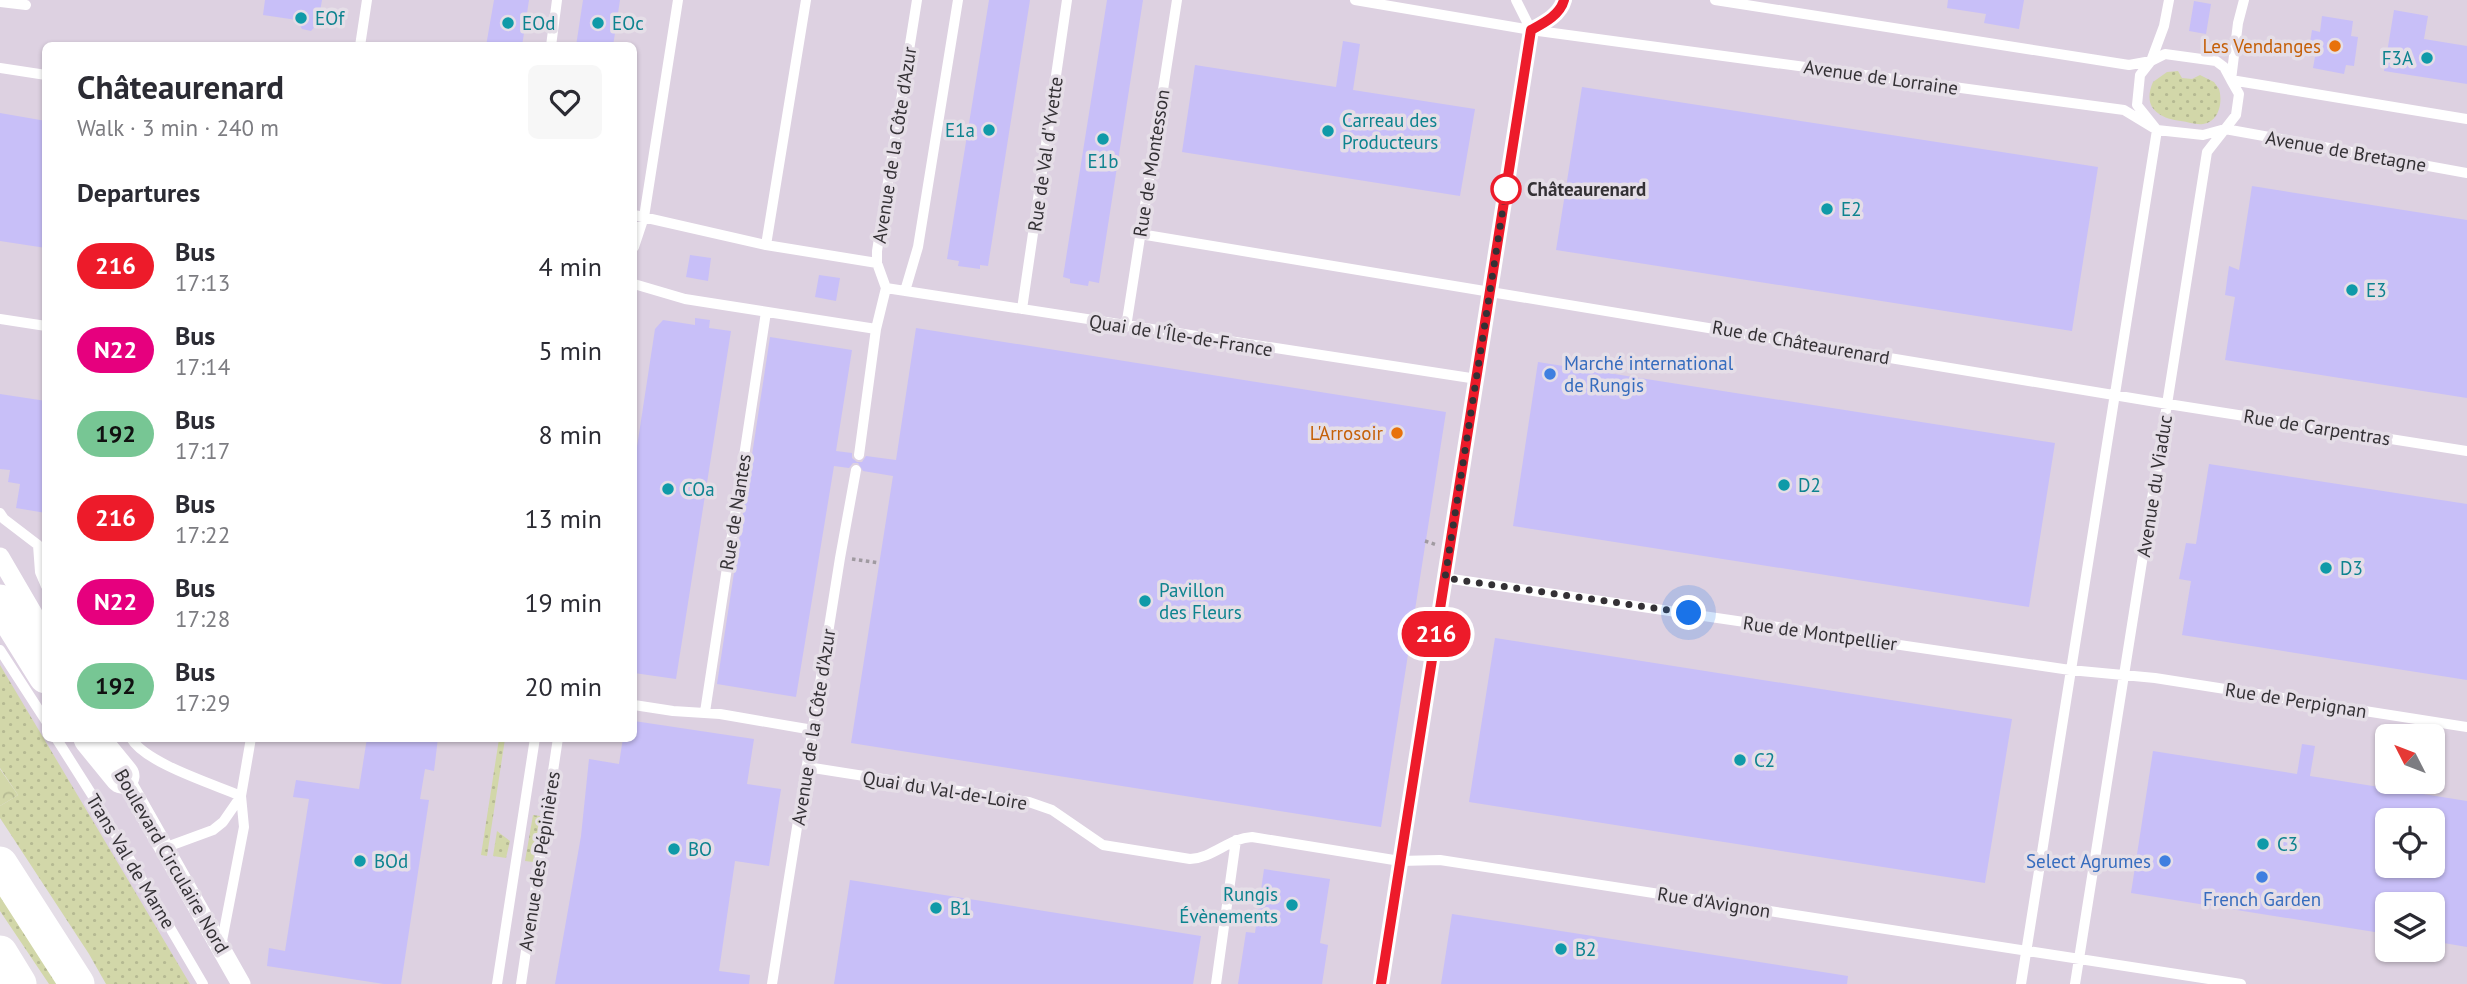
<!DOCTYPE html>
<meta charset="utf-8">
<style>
:root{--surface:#fff;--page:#f7f7f7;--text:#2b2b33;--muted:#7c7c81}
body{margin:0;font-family:"PT Sans",sans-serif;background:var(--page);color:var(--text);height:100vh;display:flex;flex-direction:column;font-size:26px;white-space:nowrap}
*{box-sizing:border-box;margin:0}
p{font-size:23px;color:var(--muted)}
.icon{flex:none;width:38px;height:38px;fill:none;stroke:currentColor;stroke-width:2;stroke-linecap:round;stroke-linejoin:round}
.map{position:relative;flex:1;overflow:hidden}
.panel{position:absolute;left:42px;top:42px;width:595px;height:700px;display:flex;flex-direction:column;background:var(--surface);border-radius:10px;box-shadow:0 2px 5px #0004}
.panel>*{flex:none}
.badge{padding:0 14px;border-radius:23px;font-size:24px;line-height:46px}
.needle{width:46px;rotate:312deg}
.controls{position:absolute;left:2375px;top:724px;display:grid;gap:14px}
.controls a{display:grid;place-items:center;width:70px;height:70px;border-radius:10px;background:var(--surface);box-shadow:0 2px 5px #0004;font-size:35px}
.you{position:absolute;width:35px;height:35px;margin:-18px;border:5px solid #fff;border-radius:50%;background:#1a73e8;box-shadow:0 0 0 10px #1a73e833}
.map>.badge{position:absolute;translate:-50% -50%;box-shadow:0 0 0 4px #fff}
h2{padding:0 35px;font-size:26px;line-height:63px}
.round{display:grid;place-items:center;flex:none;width:74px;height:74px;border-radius:10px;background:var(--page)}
.summary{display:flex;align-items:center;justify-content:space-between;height:119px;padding:0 35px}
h1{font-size:33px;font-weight:700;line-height:52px}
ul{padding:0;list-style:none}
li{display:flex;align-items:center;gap:21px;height:84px;padding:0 35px}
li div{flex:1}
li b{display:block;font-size:26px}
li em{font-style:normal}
li .badge{min-width:77px;font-weight:700;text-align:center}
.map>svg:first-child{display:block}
.built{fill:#ddd1e1;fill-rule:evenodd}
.grass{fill:url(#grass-dots)}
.forest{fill:url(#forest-crowns)}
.building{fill:#c8bff8;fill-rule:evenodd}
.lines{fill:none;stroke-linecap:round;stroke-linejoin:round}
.path{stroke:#a09aa1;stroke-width:3.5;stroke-dasharray:3.5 3.5;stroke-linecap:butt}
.lane{stroke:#fff;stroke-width:10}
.street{stroke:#fff;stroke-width:19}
.highway{stroke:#fff;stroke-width:35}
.line-casing{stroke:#fff;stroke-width:16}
.line{stroke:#ed1b2a;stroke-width:10}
.walk{stroke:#343135;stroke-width:7;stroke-dasharray:0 12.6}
.culture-dot{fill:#0f9aa8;stroke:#e5dee7;stroke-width:2.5}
.food-dot{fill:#e8710a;stroke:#e5dee7;stroke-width:2.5}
.stop-dot{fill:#fff;stroke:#ed1b2a;stroke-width:3.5}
.shop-dot{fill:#3f7fe0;stroke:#e5dee7;stroke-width:2.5}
.labels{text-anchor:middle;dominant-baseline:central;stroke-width:7;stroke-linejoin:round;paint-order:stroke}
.culture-label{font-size:19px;fill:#0d838f;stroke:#e5dee7;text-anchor:start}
.food-label{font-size:19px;fill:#c56008;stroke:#e5dee7;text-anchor:end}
.street-label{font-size:19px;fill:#343135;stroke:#e5dee7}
.stop-label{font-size:19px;font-weight:bold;fill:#343135;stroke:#e5dee7;text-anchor:start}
.shop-label{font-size:19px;fill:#366cbe;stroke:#e5dee7;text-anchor:start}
</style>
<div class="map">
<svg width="2467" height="984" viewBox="0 0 2467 984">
<defs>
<pattern id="grass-dots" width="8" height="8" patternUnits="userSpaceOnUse" patternTransform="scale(1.75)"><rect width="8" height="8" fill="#d2d7a9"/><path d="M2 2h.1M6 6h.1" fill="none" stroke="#b5b992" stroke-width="1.8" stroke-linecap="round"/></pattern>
<pattern id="forest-crowns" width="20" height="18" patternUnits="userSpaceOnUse" patternTransform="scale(1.75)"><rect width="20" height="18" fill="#d2d7a9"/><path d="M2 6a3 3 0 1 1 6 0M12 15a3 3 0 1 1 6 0" fill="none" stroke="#b5b992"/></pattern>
</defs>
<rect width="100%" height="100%" fill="#e5dee7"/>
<path class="built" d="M0 0H2467V984H165L0 703ZM46 46H634V738H46ZM2387 737H2432V782H2387ZM2387 821H2432V866H2387ZM2387 905H2432V950H2387Z"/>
<path class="grass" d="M2178 71 2182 78 2192 79 2200 75 2214 82 2219 89C2223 102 2219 122 2203 124 2196 125 2188 122 2181 121 2158 118 2142 107 2153 82L2167 72Z
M0 665 190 984H106L89 954 0 818V806L18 795 0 768Z
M499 739H505L487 856 481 855Z
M533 815 540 816 533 862 525 861Z
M497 831 510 841 506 858 493 856Z
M0 885 65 984H49L0 911Z"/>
<path class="forest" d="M0 769 18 795 0 806Z"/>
<path class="building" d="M265 0H322L318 23 311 31 302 29 297 20 263 15Z
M494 0H529L522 46H486Z
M583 0H620L613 46H576Z
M989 0H1030L988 266 980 265V269L958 266 959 261 947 259Z
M1107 0H1143L1099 283 1089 281 1088 286 1070 283V279L1063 277Z
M1948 0H2024L2019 29 1984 23 1986 14 1947 8Z
M2194 1 2211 4 2206 34 2189 31Z
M2394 10 2428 16 2424 39 2467 46V84L2384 71Z
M2322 16 2353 21 2351 36 2358 37 2354 66 2346 65 2344 74 2313 68 2316 51 2309 49 2312 30 2320 32Z
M1343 41 1360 44 1353 90 1475 109 1460 196 1182 152 1195 65 1336 87Z
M1582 87 2098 167 2072 331 1556 250Z
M0 113 46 121V248L0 241Z
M2252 186 2467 220V398L2225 360 2235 297 2225 295 2229 266 2239 270Z
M690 255 711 258 708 281 686 277Z
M819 275 840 278 836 301 815 297Z
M695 318 710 320 709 328 731 331 676 679 634 673V460H635L655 329 663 320 695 325Z
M916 328 1446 412 1381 827 851 743 893 476 863 471 858 463H853L849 468 834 466 796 697 717 684 770 337 852 350 836 451 852 453V458L857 462H862L866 456 896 460Z
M1538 362 2055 443 2029 607 1513 526Z
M0 394 46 401V513L16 508 20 484 8 482 10 470 0 469Z
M2209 464 2467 504V680L2182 635 2191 581 2179 579 2186 543 2196 544Z
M1495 638 2012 719 1985 883 1469 802Z
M634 721 754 739 747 784 781 789 769 866 735 861 719 971 750 975 749 984H555L581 836 589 759 619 764 623 738H634Z
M367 738H438L434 771 425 769 420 799 429 800 401 984H384L267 966 269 948 285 951 309 799 293 797 296 780 359 789Z
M2302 744 2315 746 2310 776 2467 801V947L2432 941V905H2387V934L2131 893 2153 751 2297 774ZM2387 821H2432V866H2387Z
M1264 869 1330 879 1320 943 1328 945 1322 984H1238L1246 932 1255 933Z
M850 880 1201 936 1193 984H834Z
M1452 914 1848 976 1847 984H1441Z"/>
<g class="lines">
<path class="path" d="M1425 541 1437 545
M852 559 879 563
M1410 640 1422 641"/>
<path class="lane" d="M1355 0 1531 30 2124 110 2157 130 2203 135 2225 129 2467 173
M1715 0 2129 65 2151 61 2165 54 2216 61 2224 67 2231 80 2467 119
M0 2 26 5
M1531 30C1544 23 1560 15 1564 0
M360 46 367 0
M551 46 557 0
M0 68 46 75
M634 215 766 245 877 263
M1140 234 2168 404 2467 451
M766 245 806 0
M634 247 644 217 678 0
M634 284 685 299 876 329
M886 288 1477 379
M905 291 918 247 958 0
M1022 309 1067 0
M0 319 46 326
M1126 327 1177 0
M859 455 876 329 886 288 877 263V251L917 0
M0 513 4 519 38 545 40 572 46 586
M1445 578 2070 670 2155 678 2467 727
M0 650 46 721
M634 705 673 711 720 714 813 730
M705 712 766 312
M56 738 94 798 203 984
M131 738C145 763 213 784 241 796
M807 767 1029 802 1052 810 1103 845 1190 859C1213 858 1229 838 1252 837L1400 861 1440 860 2241 984
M164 848 213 830 223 822 241 796
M221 946 244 827 241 796 251 738
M497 984 535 738
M521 984 558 738
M772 984 840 558 856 470
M1216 984 1236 840
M1381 984 1529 48 1531 30 1516 0
M2021 984 2157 130 2137 105 2140 75 2151 61 2164 26 2169 0
M2075 984 2207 152 2236 115 2239 94 2231 80 2238 23 2244 0"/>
<path class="street" d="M0 557 46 636
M118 767 241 984"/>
<path class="highway" d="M0 602 46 676
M91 738 122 776
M0 864 77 984
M0 953 19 984"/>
</g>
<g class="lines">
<defs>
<path id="line" d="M1381 984 1531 30C1544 23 1560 15 1564 0"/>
</defs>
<use href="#line" class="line-casing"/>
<use href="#line" class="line"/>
<path class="walk" d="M1506 189 1445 578 1689 613"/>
</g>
<g class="culture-dot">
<circle cx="301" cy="18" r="7"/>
<circle cx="508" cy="23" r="7"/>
<circle cx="598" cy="23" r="7"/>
<circle cx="2427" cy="58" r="7"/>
<circle cx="989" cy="130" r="7"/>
<circle cx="1328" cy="131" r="7"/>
<circle cx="1103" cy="139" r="7"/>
<circle cx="1827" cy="209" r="7"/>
<circle cx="2352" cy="290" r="7"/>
<circle cx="1784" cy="485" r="7"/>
<circle cx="668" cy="489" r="7"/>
<circle cx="2326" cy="568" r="7"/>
<circle cx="1145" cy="601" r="7"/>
<circle cx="1740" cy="760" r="7"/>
<circle cx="2263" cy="844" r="7"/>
<circle cx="674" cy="849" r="7"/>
<circle cx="360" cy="861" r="7"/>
<circle cx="1292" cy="905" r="7"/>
<circle cx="936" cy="908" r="7"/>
<circle cx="1561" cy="949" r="7"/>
</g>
<g class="food-dot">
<circle cx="2335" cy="46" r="7"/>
<circle cx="1397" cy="433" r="7"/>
</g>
<circle class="stop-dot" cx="1506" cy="189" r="14"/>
<g class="shop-dot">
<circle cx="1550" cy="374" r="7"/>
<circle cx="2165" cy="861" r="7"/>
<circle cx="2262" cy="877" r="7"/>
</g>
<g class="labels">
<g class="culture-label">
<text x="315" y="18">EOf</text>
<text x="522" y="23">EOd</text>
<text x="612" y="23">EOc</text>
<text x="2413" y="58" text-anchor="end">F3A</text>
<text x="1342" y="120">Carreau des<tspan x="1342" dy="22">Producteurs</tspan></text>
<text x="975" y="130" text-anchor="end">E1a</text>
<text x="1103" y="161" text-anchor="middle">E1b</text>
<text x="1841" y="209">E2</text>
<text x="2366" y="290">E3</text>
<text x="1798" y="485">D2</text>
<text x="682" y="489">COa</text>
<text x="2340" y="568">D3</text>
<text x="1159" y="590">Pavillon<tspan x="1159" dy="22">des Fleurs</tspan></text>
<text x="1754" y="760">C2</text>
<text x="2277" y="844">C3</text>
<text x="688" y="849">BO</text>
<text x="374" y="861">BOd</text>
<text x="1278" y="894" text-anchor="end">Rungis<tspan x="1278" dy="22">Évènements</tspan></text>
<text x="950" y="908">B1</text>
<text x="1575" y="949">B2</text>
</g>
<g class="food-label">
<text x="2321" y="46">Les Vendanges</text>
<text x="1383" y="433">L'Arrosoir</text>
</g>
<g class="street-label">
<text transform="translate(1881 77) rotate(8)">Avenue de Lorraine</text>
<text transform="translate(894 145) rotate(-81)">Avenue de la Côte d'Azur</text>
<text transform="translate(2346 151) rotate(10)">Avenue de Bretagne</text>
<text transform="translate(1045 154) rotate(-82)">Rue de Val d'Yvette</text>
<text transform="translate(1151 163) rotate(-81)">Rue de Montesson</text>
<text transform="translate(1181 335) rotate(9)">Quai de l'Île-de-France</text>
<text transform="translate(1801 342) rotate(10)">Rue de Châteaurenard</text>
<text transform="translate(2317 427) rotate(9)">Rue de Carpentras</text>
<text transform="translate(2154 486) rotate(-81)">Avenue du Viaduc</text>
<text transform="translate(735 512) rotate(-81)">Rue de Nantes</text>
<text transform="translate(1820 633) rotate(8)">Rue de Montpellier</text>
<text transform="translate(2296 700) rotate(9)">Rue de Perpignan</text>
<text transform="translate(813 727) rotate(-81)">Avenue de la Côte d'Azur</text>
<text transform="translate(945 790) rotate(9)">Quai du Val-de-Loire</text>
<text transform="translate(131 861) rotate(59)">Trans Val de Marne</text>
<text transform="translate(172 861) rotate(60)">Boulevard Circulaire Nord</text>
<text transform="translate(539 861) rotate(-81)">Avenue des Pépinières</text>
<text transform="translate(1714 902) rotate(9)">Rue d'Avignon</text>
</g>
<g class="stop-label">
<text x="1527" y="189">Châteaurenard</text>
</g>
<g class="shop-label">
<text x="1564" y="363">Marché international<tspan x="1564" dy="22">de Rungis</tspan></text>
<text x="2151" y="861" text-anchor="end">Select Agrumes</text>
<text x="2262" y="899" text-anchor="middle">French Garden</text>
</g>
</g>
</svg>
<div class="controls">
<a><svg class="needle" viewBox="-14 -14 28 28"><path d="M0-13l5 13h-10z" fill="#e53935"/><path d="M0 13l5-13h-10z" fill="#7c7c81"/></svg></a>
<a><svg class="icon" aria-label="locate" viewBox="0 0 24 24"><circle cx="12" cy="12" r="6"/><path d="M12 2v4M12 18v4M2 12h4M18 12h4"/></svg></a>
<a><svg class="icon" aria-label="layers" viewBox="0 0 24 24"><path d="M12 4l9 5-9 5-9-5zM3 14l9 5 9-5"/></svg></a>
</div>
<div class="you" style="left:1689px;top:613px"></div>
<b class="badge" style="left:1436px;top:634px;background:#ed1b2a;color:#fff">216</b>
<section class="panel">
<div class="summary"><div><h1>Châteaurenard</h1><p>Walk · 3 min · 240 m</p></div><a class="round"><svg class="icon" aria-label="heart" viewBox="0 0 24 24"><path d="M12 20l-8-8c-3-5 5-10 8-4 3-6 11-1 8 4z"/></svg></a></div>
<h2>Departures</h2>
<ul>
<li><span class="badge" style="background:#ed1b2a;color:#fff">216</span><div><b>Bus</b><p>17:13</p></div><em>4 min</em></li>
<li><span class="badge" style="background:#e6007e;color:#fff">N22</span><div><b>Bus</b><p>17:14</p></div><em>5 min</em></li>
<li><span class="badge" style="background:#77c694;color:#111">192</span><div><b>Bus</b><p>17:17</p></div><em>8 min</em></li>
<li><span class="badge" style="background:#ed1b2a;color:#fff">216</span><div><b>Bus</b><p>17:22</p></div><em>13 min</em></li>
<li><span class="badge" style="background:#e6007e;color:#fff">N22</span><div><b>Bus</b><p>17:28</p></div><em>19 min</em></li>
<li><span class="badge" style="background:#77c694;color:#111">192</span><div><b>Bus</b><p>17:29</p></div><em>20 min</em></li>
</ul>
</section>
</div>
